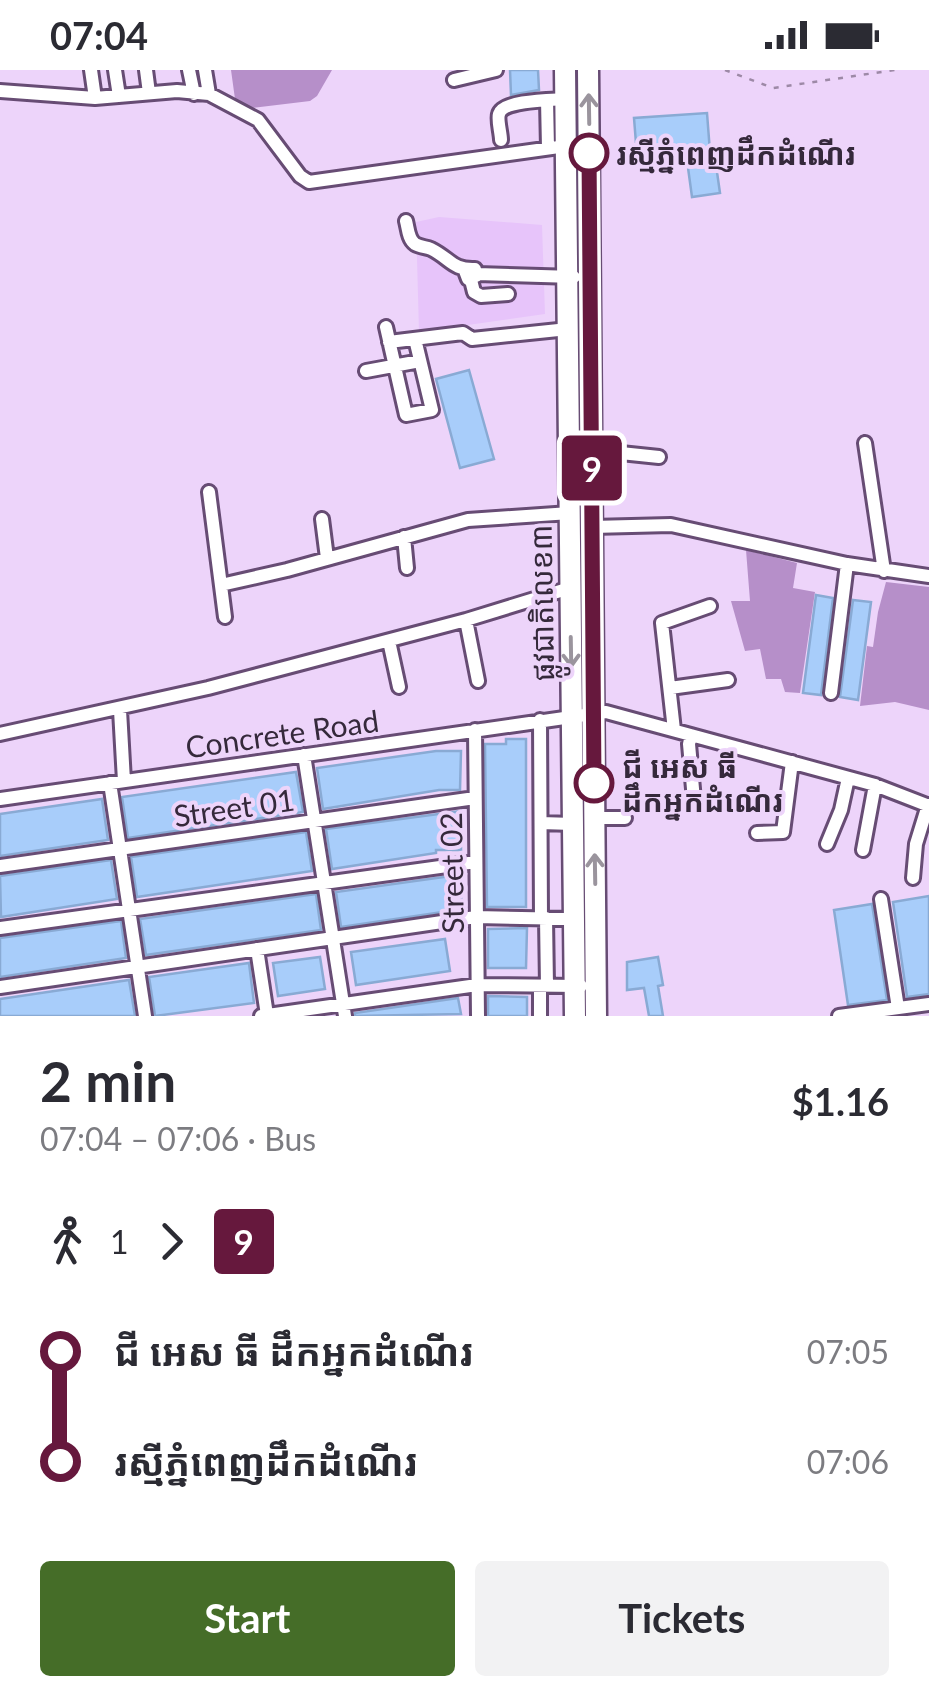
<!DOCTYPE html>
<meta charset="utf-8">
<style>
:root{--surface:#fff;--page:#f2f2f3;--text:#2b2b33;--muted:#7c7c81;--accent:#456d28}
body{margin:0;font-family:Lato,"Noto Sans Khmer",sans-serif;background:var(--page);color:var(--text);height:100vh;display:flex;flex-direction:column;font-size:38px;white-space:nowrap}
*{box-sizing:border-box;margin:0}
p{font-size:32px;color:var(--muted)}
.icon{flex:none;width:55px;height:55px;fill:none;stroke:currentColor;stroke-width:2;stroke-linecap:round;stroke-linejoin:round}
.map{position:relative;height:946px;overflow:hidden}
.side{display:flex;flex-direction:column;background:var(--surface);flex:1}
.side>*{flex:none}
.badge{padding:0 20px;border-radius:8px;font-size:35px;line-height:65px}
.map>.badge{position:absolute;translate:-50% -50%;box-shadow:0 0 0 5px #fff}
.legs{display:flex;align-items:center;gap:15px;height:110px;padding:0 40px;font-size:32px}
.legs p{margin-inline-start:auto}
.head{display:flex;align-items:center;justify-content:space-between;height:170px;padding:0 40px}
h1{font-size:55px;font-weight:700;line-height:75px}
.action{display:flex;gap:20px;margin-top:auto;padding:20px 40px}
.action a{flex:1;height:115px;border-radius:10px;background:var(--accent);color:#fff;font-size:40px;font-weight:700;line-height:115px;text-align:center}
.action a+a{background:var(--page);color:var(--text)}
ul{padding:0 40px;list-style:none}
li{display:flex;align-items:center;gap:35px;height:110px;font-size:38px}
li i{display:grid;place-items:center;width:15px;height:100%;margin:0 12px;background:currentColor}
li i::after{content:'';width:25px;height:25px;margin:-12px;border:8px solid;border-radius:50%;background:var(--surface)}
li p{margin-inline-start:auto}
li:first-child i{background:linear-gradient(#0000 50%,currentColor 0)}
li:last-child i{background:linear-gradient(currentColor 50%,#0000 0)}
.status{display:flex;justify-content:space-between;align-items:center;height:70px;padding:0 50px;background:var(--surface);direction:ltr}
.status svg{height:28px;fill:currentColor}
.map>svg:first-child{display:block}
.built{fill:#e7c4fa}
.water{fill:#b68fc9}
.building{fill:#a8cdfa;stroke:#89aad4;stroke-width:2.5}
.lines{fill:none;stroke-linecap:round;stroke-linejoin:round}
.minor-casing{stroke:#674c74;stroke-width:18}
.highway-casing{stroke:#674c74;stroke-width:25}
.path{stroke:#9d89a6;stroke-width:2.5;stroke-dasharray:5 8;stroke-linecap:butt}
.minor{stroke:#fff;stroke-width:12}
.highway{stroke:#fff;stroke-width:20}
.oneway{stroke:#9a949d}
.line-1-casing{stroke:#fff;stroke-width:22}
.line-1{stroke:#66183d;stroke-width:15}
.stop-1-dot{fill:#fff;stroke:#66183d;stroke-width:5}
.labels{text-anchor:middle;dominant-baseline:central;stroke-width:8;stroke-linejoin:round;paint-order:stroke}
.stop-label{font-size:30px;font-weight:bold;fill:#35293b;stroke:#edd4fa;text-anchor:start}
.street-label{font-size:30px;fill:#35293b;stroke:#edd4fa}
</style>
<div class="status"><b>07:04</b><svg viewBox="0 0 49 12"><path d="M0 12V9h3v3zM5 12V6h3v6zM10 12V3h3v9zM15 12V0h3v12zM26 1h20v11H26zM47 4h2v5h-2z"/></svg></div>
<div class="map">
<svg width="929" height="946" viewBox="0 0 929 946">
<rect width="100%" height="100%" fill="#edd4fa"/>
<path class="built" d="M439 147 542 155 545 244 419 262 416 152Z"/>
<path class="water" d="M231 0H332L317 26 310 31 244 39 235 29Z
M746 480 797 493 793 518 815 522 800 623 785 622 781 609H766L760 579 745 581 731 531H750Z
M886 512 929 517V640L895 632 860 636 867 576 873 577 878 542Z"/>
<path class="building" d="M510 0H538L539 20 511 25Z
M707 43 710 82 714 81 720 123 692 127 686 83 637 86 634 48Z
M469 300 494 389 460 398 436 309Z
M816 525 833 528 821 625 803 623Z
M853 530 871 532 858 630 840 627Z
M506 669H526V837H487L485 674H506Z
M436 681H461L460 720H439L323 739 317 698Z
M296 702 303 742 128 768 122 727Z
M102 729 108 770 0 786V744Z
M461 741V780H436V783L332 799 326 759Z
M306 762 312 801 137 827 131 787Z
M111 790 117 829 1 847 0 806Z
M458 805 463 839 341 857 336 822Z
M316 824 321 860 146 885 140 849Z
M929 826V924L907 927 893 832Z
M872 834 887 930 848 935 834 840Z
M121 851 126 888 0 907V868Z
M527 858 526 898H488V859Z
M445 869 450 901 356 915 351 882Z
M320 887 325 919 278 926 273 893Z
M658 887 663 915 658 916 663 946H649L644 918 627 920V892Z
M249 893 254 933 155 946 149 907Z
M129 910 135 946H0V929Z
M488 926 527 927V946H488Z
M458 928 461 944 355 946V943Z"/>
<g class="lines">
<defs>
<path id="minor" d="M91 0 95 28
M115 0 119 26
M146 0 149 23
M189 0 194 24
M205 0 209 24
M454 10 496 0
M0 21 95 28 177 21 209 24 258 50 300 106 309 112 566 76
M547 30 548 78
M501 70C501 63 497 50 499 44 503 30 552 30 565 29
M406 151C408 158 408 169 415 174 420 177 426 177 431 179 451 189 452 200 475 199L476 206 468 209 465 201
M477 204 574 207
M471 210 474 222 481 226 508 224
M386 257 406 345 432 340 415 269
M389 272 463 263 472 269 568 259
M366 301 420 291
M865 373 884 501
M592 380 659 387
M209 422 225 547
M322 449 327 488
M592 457 671 455 847 494 929 506
M404 467 407 498
M221 515 287 500 468 450 570 443
M466 550 478 611
M389 571 399 617
M670 618 728 610
M831 623 847 494
M120 640 124 711
M540 650 541 848
M475 660 478 946
M674 660 662 553 710 536
M0 664 208 618 466 550 570 518
M691 665 689 674 694 730
M304 685 345 946
M110 713 145 946
M0 729 606 642 875 715 929 736
M595 748H625
M541 753 573 754
M757 763 783 762 792 692
M827 774 841 740 848 708
M863 780 875 715
M0 796 475 728
M913 808 916 774 928 735
M881 829 898 938
M546 848 547 916
M0 858 476 792
M257 879 267 945
M540 916V946
M0 917 476 847 574 849
M261 946 477 915 581 916
M839 946 929 934"/>
<path id="highway" d="M565 0 575 946
M588 0 596 946"/>
</defs>
<use href="#minor" class="minor-casing"/>
<use href="#highway" class="highway-casing"/>
<path class="path" d="M725 0 773 18 895 0"/>
<use href="#minor" class="minor"/>
<use href="#highway" class="highway"/>
</g>
<defs><path id="oneway-shaft" d="M-6 0H5M1.5-3L5.5 0L1.5 3" fill="none" stroke-width="1.6" stroke-linecap="round" stroke-linejoin="round" transform="scale(2.5)"/></defs>
<g class="oneway">
<use href="#oneway-shaft" transform="translate(589 39) rotate(-91)"/>
<use href="#oneway-shaft" transform="translate(571 582) rotate(89)"/>
<use href="#oneway-shaft" transform="translate(595 799) rotate(-91)"/>
</g>
<g class="lines">
<defs>
<path id="line-1" d="M589 83 594 713"/>
</defs>
<use href="#line-1" class="line-1-casing"/>
<use href="#line-1" class="line-1"/>
</g>
<g class="stop-1-dot">
<circle cx="589" cy="83" r="18"/>
<circle cx="594" cy="713" r="18"/>
</g>
<g class="labels">
<g class="stop-label">
<text x="616" y="83">រស្មីភ្នំពេញដឹកដំណើរ</text>
<text x="622" y="696">ជី អេស ធី<tspan x="622" dy="34">ដឹកអ្នកដំណើរ</tspan></text>
</g>
<g class="street-label">
<text transform="translate(541 533) rotate(-91)">ផ្លូវជាតិលេខ៣</text>
<text transform="translate(282 663) rotate(-8)">Concrete Road</text>
<text transform="translate(234 737) rotate(-8)">Street 01</text>
<text transform="translate(451 803) rotate(-91)">Street 02</text>
</g>
</g>
</svg>
<b class="badge" style="left:592px;top:398px;background:#66183d;color:#fff">9</b>
</div>
<section class="side">
<div class="head"><div><h1>2 min</h1><p>07:04 – 07:06 · Bus</p></div><b>$1.16</b></div>
<div class="legs"><svg class="icon" aria-label="walk" viewBox="0 0 24 24"><circle cx="13" cy="4" r="2"/><path d="M13 8l-2 6 4 7M11 14l-3 7M7 12l3-4h3l4 4"/></svg>1<svg class="icon" aria-label="forward" viewBox="0 0 24 24"><path d="M9 5l7 7-7 7"/></svg><b class="badge" style="background:#66183d;color:#fff">9</b></div>
<ul>
<li><i style="color:#66183d"></i><b>ជី អេស ធី ដឹកអ្នកដំណើរ</b><p>07:05</p></li>
<li><i style="color:#66183d"></i><b>រស្មីភ្នំពេញដឹកដំណើរ</b><p>07:06</p></li>
</ul>
<div class="action"><a>Start</a><a>Tickets</a></div>
</section>
